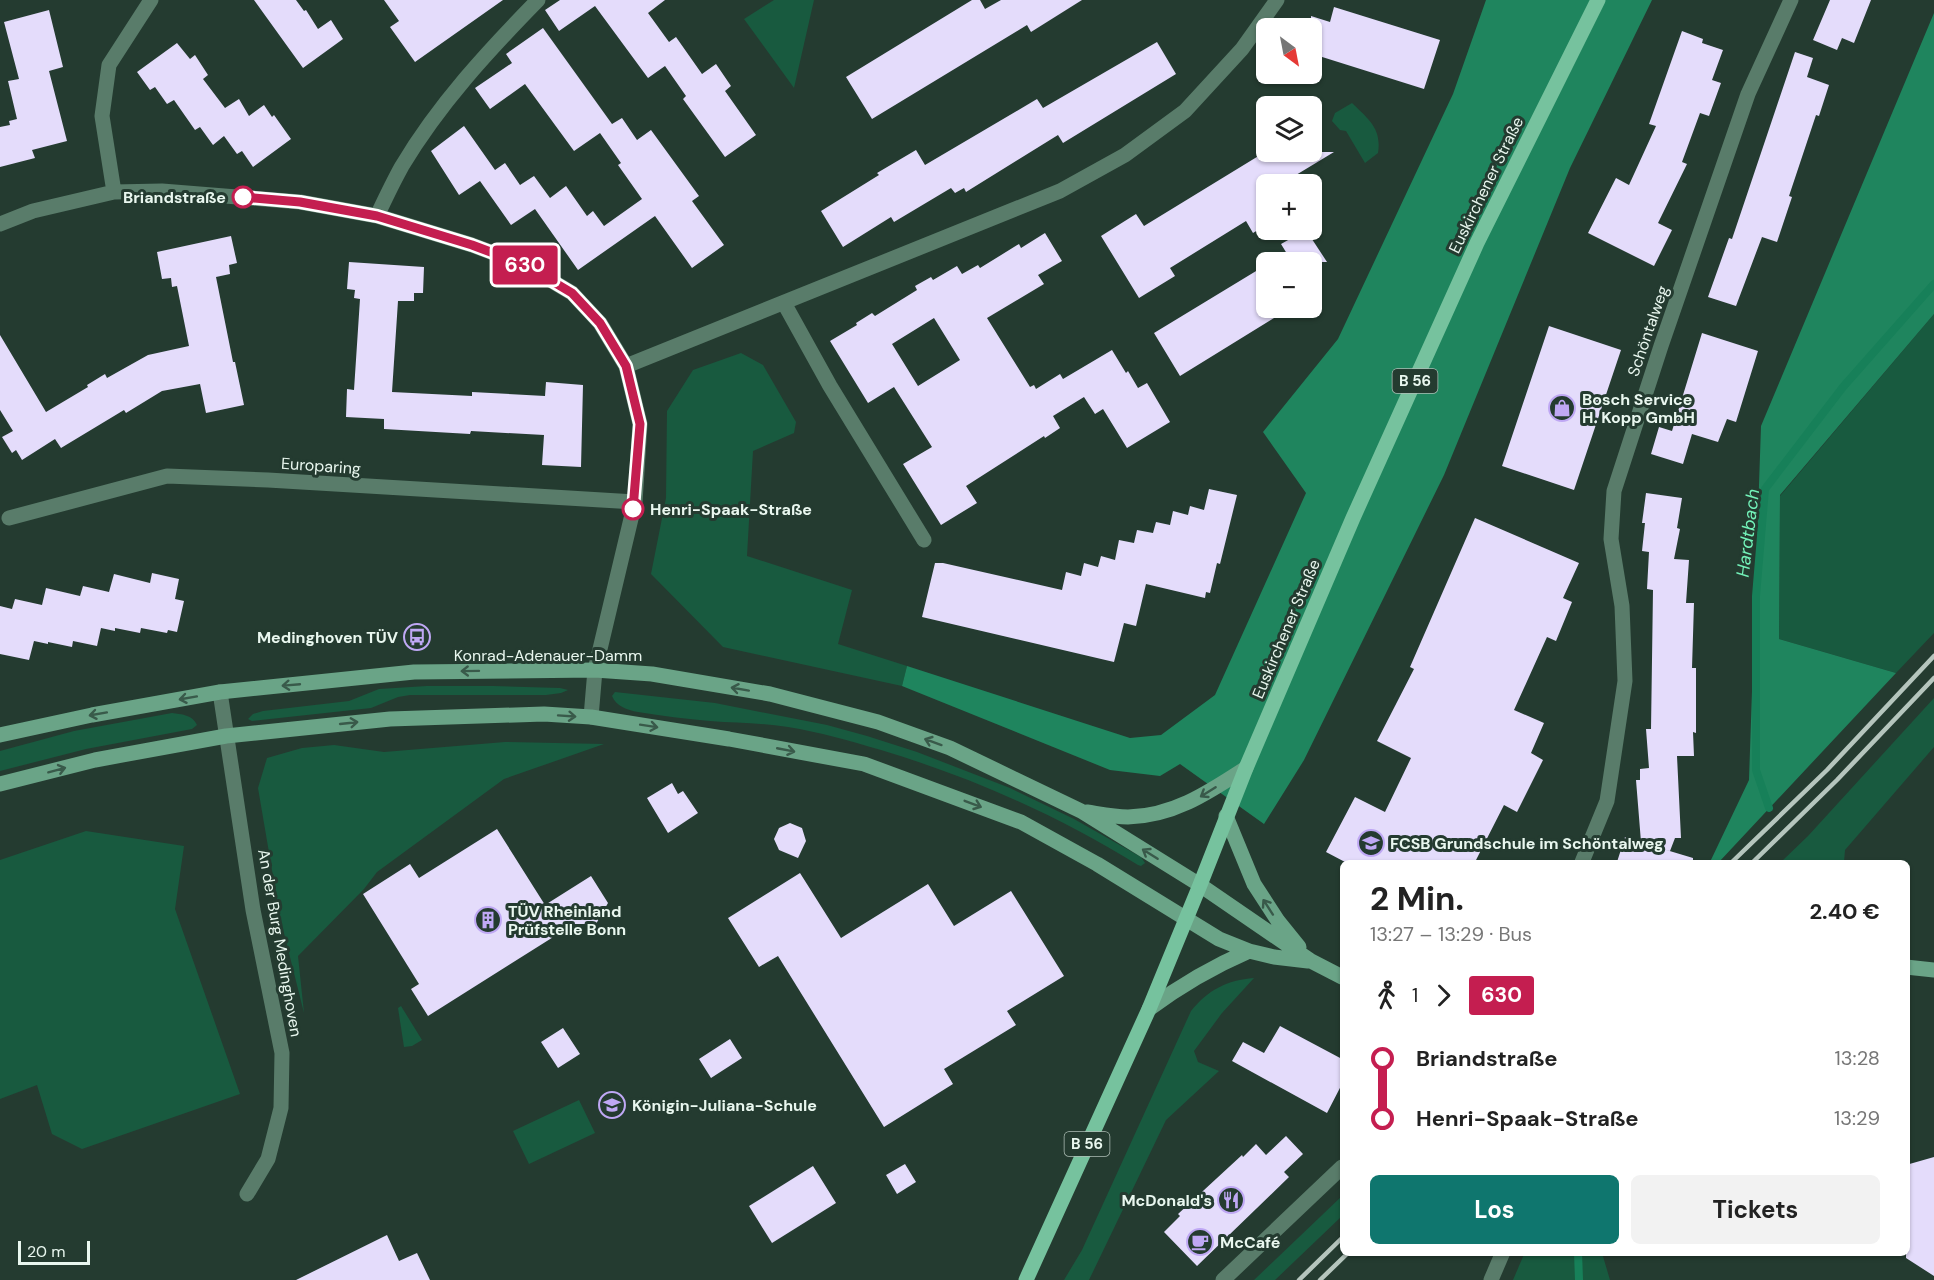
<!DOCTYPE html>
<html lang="de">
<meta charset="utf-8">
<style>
:root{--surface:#fff;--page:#f2f2f2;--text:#222;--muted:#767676;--accent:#0f766e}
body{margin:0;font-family:"DM Sans",sans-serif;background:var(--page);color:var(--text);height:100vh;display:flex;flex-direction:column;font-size:22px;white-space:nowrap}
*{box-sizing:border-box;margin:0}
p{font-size:20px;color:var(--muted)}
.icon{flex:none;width:33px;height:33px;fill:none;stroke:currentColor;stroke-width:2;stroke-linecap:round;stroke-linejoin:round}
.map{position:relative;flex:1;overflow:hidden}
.side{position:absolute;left:1340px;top:860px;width:570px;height:396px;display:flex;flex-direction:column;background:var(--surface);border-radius:9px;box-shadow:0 2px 4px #0004}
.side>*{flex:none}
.badge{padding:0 12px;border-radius:4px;font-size:21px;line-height:39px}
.needle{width:39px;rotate:148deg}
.buttons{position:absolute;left:1256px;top:18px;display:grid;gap:12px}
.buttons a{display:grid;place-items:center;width:66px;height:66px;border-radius:9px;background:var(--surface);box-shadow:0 2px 4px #0004;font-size:30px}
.scale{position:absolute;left:18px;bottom:15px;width:72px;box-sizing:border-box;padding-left:6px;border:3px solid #e9f7ef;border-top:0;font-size:16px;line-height:21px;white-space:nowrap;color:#e9f7ef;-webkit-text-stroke:4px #243b30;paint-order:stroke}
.map>.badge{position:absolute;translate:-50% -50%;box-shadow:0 0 0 3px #fff}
.legs{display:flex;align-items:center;gap:9px;height:66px;padding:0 30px;font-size:20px}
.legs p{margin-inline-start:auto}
.head{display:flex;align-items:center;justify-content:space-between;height:102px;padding:0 30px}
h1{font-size:33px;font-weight:700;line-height:45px}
.primary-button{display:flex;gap:12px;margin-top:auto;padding:12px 30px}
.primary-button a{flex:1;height:69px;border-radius:9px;background:var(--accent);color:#fff;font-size:24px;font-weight:700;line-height:69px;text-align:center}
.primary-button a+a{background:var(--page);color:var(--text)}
ul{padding:0 30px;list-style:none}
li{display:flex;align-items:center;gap:21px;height:60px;font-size:22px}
li i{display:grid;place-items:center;width:9px;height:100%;margin:0 8px;background:currentColor}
li i::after{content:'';width:15px;height:15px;margin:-8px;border:4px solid;border-radius:50%;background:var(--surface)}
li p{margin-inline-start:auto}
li:first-child i{background:linear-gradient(#0000 50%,currentColor 0)}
li:last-child i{background:linear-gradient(currentColor 50%,#0000 0)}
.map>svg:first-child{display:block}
.green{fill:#185a3f}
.forest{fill:#1f855e}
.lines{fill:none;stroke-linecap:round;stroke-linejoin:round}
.stream{stroke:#178059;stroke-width:8}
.building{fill:#e4dcfb;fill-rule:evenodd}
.minor{stroke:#597c6a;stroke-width:15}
.secondary{stroke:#6aa487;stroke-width:15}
.primary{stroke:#76c29e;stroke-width:15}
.rail{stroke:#b5c5bd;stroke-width:4.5}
.oneway{stroke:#395a4a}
.line-1-casing{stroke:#fff;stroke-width:14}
.line-1{stroke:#c41e50;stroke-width:9}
.stop-1-dot{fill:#fff;stroke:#c41e50;stroke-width:3}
.labels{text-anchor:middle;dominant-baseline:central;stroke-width:6;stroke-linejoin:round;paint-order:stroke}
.shield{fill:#243b30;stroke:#aebfb6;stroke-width:1.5}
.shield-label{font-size:15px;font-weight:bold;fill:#e9f7ef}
.street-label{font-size:16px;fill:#e9f7ef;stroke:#243b30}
.stop-label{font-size:16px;font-weight:bold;fill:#e9f7ef;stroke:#243b30;text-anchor:end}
.poi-label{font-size:16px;font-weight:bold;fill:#e9f7ef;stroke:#243b30;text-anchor:start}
.water-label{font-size:18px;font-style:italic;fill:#73f2b9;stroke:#243b30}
</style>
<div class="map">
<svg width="1934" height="1280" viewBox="0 0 1934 1280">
<rect width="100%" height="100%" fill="#243b30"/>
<path class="green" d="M774 0H814L794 88 744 19Z
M1352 103C1368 119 1382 128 1378 153L1365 163 1346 131 1340 130 1332 121 1335 113Z
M1934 314V633L1896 673 1779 639 1780 496Z
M741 353 763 365 796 422 794 433 753 451 747 556 852 590 838 644 907 666 902 686 723 647 651 574 666 498 667 411 693 370Z
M427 686H493L560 688 568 690 561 693 546 695H410L398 697 371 708 252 721 248 719 253 714 263 711 349 701 379 689Z
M615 692 715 703 827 725 867 736 917 752 1010 788 1074 819 1141 857 1145 863 1141 866 1138 865C1057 815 971 777 881 750 850 741 819 732 788 727 762 723 736 723 710 721 686 719 662 716 638 712 627 710 616 706 612 696Z
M1934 698V747L1845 850 1844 862H1781L1808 836Z
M172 713C181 714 193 715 197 725L192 729 86 749 0 771V751L74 731Z
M505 742 604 744 504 779 377 872 364 889 298 956 304 1013 280 917 258 788 267 758 302 748 334 745 384 752Z
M86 831 184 846 175 909 240 1094 82 1149 52 1134 37 1085 0 1099V860Z
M1254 978 1222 1013 1194 1051 1198 1062 1219 1071 1166 1120 1089 1280H1064L1082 1250 1191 1011C1208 990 1227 980 1254 978Z
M401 1006 422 1040 412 1046 404 1047 398 1008Z
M579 1100 595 1133 529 1164 513 1131Z
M1342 1196V1216L1275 1280H1254Z
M1525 1252 1602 1253 1610 1280H1513Z"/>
<path class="forest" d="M1486 0H1652L1570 168 1444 475 1304 760 1264 824 1180 764 1160 776 1110 770 902 686 907 666 1130 738 1161 735 1215 695 1306 493 1263 432 1338 339 1453 94Z
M1934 13V314L1780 495 1779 639 1896 673 1719 862H1710L1749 780 1761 426Z"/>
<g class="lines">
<path class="stream" d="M1769 808 1756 770V596L1765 489 1843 387 1934 284
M1578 1252 1579 1280"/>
</g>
<path class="building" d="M254 0H296L304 11 306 10 318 29 331 20 343 39 303 68Z
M384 0H503L415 62 390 27 399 21Z
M560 0H665L648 13 669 42 676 37 702 74 716 64 731 86 725 91 756 135 725 157 683 99 686 96 665 66 648 78 595 6 559 31 545 10Z
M972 0H980L985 9 1001 0H1082L1031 32 1027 25 872 119 846 77Z
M1830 0H1871L1854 43 1842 38 1837 50 1813 40Z
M1334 7 1440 40 1424 89 1319 56 1321 51 1311 48V16L1330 22Z
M49 10 63 67 49 71 67 141 32 150 35 158 0 167V127L10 125 9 121 17 119 8 81 19 79 4 22Z
M543 28 612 124 622 118 637 140 651 130 699 196 692 201 724 245 692 268 655 216 578 270 535 209 511 225 480 181 459 195 431 151 464 126 495 170 505 163 520 185 534 176 550 198 566 186 587 216 593 211 604 226 642 199 618 165 621 163 600 133 574 151 525 84 490 109 475 88 512 63 506 54Z
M1682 31 1703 39 1702 43 1723 50 1712 80 1721 83 1709 116 1700 113 1682 162 1687 164 1658 223 1672 230 1654 266 1588 233 1616 178 1629 185 1656 126 1649 124Z
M1157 42 1176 74 1063 143 1058 135 966 192 964 188 955 193 951 188 894 222 891 217 843 247 821 211 879 175 877 173 916 150 925 165 1037 99 1043 108Z
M177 43 190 59 195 55 208 75 203 79 225 108 239 99 249 116 264 105 272 117 274 115 291 139 253 167 242 151 237 154 224 136 213 145 200 127 195 130 174 100 167 104 155 87 150 90 137 72Z
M1795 52 1813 58 1807 77 1829 85 1819 116 1816 115 1789 196 1792 197 1777 242 1762 237 1736 306 1708 297 1729 238 1732 239Z
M1265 152H1334L1296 175 1298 177 1286 184H1266V210L1263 212 1266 217V225L1253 233 1246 221 1170 268 1175 276 1139 298 1101 236 1136 214 1144 226Z
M1306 230 1327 262H1292L1281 244Z
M1045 233 1062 261 1038 275 1044 284 987 318 1030 387 1034 385 1036 389 1060 374 1063 379 1112 350 1126 373 1128 371 1138 388 1147 383 1170 422 1127 448 1103 409 1095 414 1084 397 1053 416 1060 428 1045 438 1044 436 966 486 977 503 941 525 903 464 932 447 894 387 868 403 830 341 857 325 856 323 872 313 875 316 917 290 915 286 931 277 933 280 957 266 962 274 978 265 980 268 1019 244 1021 248ZM934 318 960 360 918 386 892 344Z
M231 236 237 263 229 265 230 274 216 277 233 362H235L244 405 206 413 200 384 162 391 126 413 124 410 61 448 55 439 22 460 16 450 12 453 2 437 13 431 0 410V335L46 412 88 387 87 385 105 374 107 378 148 355 189 346 177 286 172 287 171 278 162 279 157 252Z
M349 262 424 267 423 293H414V301H398L392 392 472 396V392L545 396 546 382 583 385 581 467 542 465 544 435 471 431 470 434 384 429V419L346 417 347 389 354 390 360 299 354 298 355 290 347 289Z
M1266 265V308L1274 318 1180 376 1154 333Z
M1549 326 1621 350 1574 490 1502 466Z
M1702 333 1758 351 1736 422 1727 419 1718 442 1692 434 1683 464 1651 454 1659 427 1672 431Z
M1209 489 1237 495 1220 564 1217 563 1210 593 1206 592 1205 598 1146 584 1136 626 1124 623 1114 662 922 617 935 563H943L1062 590 1066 572 1081 576 1084 563 1098 567 1101 556 1115 560 1119 540 1134 543 1137 530 1153 533 1156 522 1170 525 1173 511 1188 515 1190 506 1204 510Z
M1646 493 1682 498 1677 528 1680 529 1674 559 1689 560 1686 603H1694L1692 668H1696V733L1693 732 1694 756H1677L1681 838H1675L1670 851 1663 849 1693 858V862H1617L1625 837 1641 842 1636 780H1640V769L1649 768 1646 729H1651L1653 590 1647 589 1649 552 1642 551 1645 523H1642Z
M1475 518 1579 563 1563 598 1572 602 1556 641 1547 637 1514 710 1544 723 1531 753 1543 760 1517 812 1504 805 1475 862H1345L1326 852 1355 797 1385 812 1411 758 1377 741 1414 669 1410 667Z
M152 573 179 579 175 599 184 601 177 632 168 630 167 633 141 628 140 633 115 628V631L101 628 97 646 73 641 72 647 48 642V644L34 641 29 660 0 654V606L12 609 15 599 42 605 46 588 80 596 83 586 109 592 114 574 150 583Z
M672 783 678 794 683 791 698 813 668 833 647 798Z
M790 823 802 828 806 841 798 858 779 850 774 839 779 828Z
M497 829 545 905 591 876 608 903 596 924H574L428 1016 411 989 419 984 363 894 410 864 419 878Z
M800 873 841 938 928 884 954 926 1011 891 1064 976 1007 1011 1016 1025 944 1069 953 1084 884 1127 778 956 759 967 728 918Z
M1280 1026 1342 1059V1084L1327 1113 1232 1061 1243 1042 1264 1053Z
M563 1028 580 1054 558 1068 541 1042Z
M730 1039 742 1058 711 1078 699 1059Z
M1286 1136 1303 1154 1284 1172 1289 1177 1197 1266 1164 1232 1180 1216 1178 1214 1242 1155 1243 1157 1256 1144 1266 1155Z
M1934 1157V1276L1906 1258V1165Z
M905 1164 916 1182 897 1194 886 1175Z
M813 1166 836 1203 772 1243 749 1206Z
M387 1235 399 1261 417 1253 430 1280H296Z"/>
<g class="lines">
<path class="minor" d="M114 192 102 116 109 65 151 0
M377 216C385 199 393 182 402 166 439 104 488 51 538 0
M0 224 33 211 114 192 162 191 300 202 377 216 472 245 525 265 572 293 600 323 626 366 640 424 635 502 595 670 591 717
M784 303 830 386 924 540
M626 366 1060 191 1125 155 1185 111 1242 49 1277 0
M9 518 167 476 268 480 635 502
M220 692 253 910 282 1053 281 1108 268 1159 247 1194
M1582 862 1607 801 1625 681 1622 606 1611 539 1614 491 1661 346 1748 94 1791 0
M1223 1280 1342 1167
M1491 1280 1503 1252"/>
<path class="secondary" d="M0 735 92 715 220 692 414 672 595 670 652 674 770 694 878 722 950 748 1081 811 1200 885 1311 961 1342 977
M0 784 95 760 226 736 390 719 544 714 591 717 729 739 864 764 1021 822 1097 864 1219 939 1249 951 1274 957 1308 961
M1087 812C1100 814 1114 817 1128 817 1174 816 1209 792 1246 768
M1226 816 1254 884 1278 921 1299 947
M1906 967 1934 970
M1149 1009C1181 985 1212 967 1249 951"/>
<path class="primary" d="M1026 1280 1149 1009 1200 885 1246 768 1353 518 1477 243 1598 0"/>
<path class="rail" d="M1732 862 1827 770 1934 656
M1753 862 1837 780 1934 678
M1299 1280 1342 1238
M1320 1280 1349 1252"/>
</g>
<defs><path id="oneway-shaft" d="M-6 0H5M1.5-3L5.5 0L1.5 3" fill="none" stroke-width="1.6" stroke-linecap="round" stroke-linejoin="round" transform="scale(1.5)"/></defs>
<g class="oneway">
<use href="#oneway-shaft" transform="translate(470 671) rotate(179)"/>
<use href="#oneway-shaft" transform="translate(291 685) rotate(175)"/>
<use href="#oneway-shaft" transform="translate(740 689) rotate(-170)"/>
<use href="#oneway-shaft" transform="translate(188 698) rotate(170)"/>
<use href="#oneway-shaft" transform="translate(98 714) rotate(170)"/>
<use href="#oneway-shaft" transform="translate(567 716) rotate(4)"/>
<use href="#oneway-shaft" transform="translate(349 723) rotate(-6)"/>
<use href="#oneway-shaft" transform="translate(649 726) rotate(9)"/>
<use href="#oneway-shaft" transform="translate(933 742) rotate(-160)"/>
<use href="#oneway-shaft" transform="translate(786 750) rotate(11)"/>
<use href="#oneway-shaft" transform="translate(57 770) rotate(-15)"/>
<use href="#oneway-shaft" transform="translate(1208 792) rotate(148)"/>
<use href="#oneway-shaft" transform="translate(973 804) rotate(21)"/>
<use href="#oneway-shaft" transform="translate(1150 854) rotate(-148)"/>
<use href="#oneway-shaft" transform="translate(1268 907) rotate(-123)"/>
</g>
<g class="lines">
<defs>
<path id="line-1" d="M243 197 300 202 377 216 472 245 525 265 572 293 600 323 626 366 640 424 633 509"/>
</defs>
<use href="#line-1" class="line-1-casing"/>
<use href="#line-1" class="line-1"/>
</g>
<defs>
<symbol id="shop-ring" viewBox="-11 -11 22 22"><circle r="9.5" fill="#243b30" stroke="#bfa8f4" stroke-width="1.5"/><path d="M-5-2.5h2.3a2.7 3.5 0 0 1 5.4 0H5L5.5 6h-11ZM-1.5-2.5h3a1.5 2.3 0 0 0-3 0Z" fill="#bfa8f4"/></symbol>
<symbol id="bus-ring" viewBox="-11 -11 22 22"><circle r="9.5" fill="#243b30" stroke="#bfa8f4" stroke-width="1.5"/><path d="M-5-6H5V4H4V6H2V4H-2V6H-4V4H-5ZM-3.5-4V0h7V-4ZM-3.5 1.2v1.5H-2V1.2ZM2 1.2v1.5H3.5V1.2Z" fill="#bfa8f4"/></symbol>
<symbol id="school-ring" viewBox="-11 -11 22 22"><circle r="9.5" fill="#243b30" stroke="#bfa8f4" stroke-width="1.5"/><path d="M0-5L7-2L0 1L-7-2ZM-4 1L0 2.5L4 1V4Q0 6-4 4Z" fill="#bfa8f4"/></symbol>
<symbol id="building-ring" viewBox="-11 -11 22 22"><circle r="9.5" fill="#243b30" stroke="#bfa8f4" stroke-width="1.5"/><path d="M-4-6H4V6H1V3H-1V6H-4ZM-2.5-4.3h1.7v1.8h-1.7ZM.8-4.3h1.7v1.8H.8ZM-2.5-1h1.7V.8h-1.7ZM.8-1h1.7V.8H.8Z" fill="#bfa8f4"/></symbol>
<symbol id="restaurant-ring" viewBox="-11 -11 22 22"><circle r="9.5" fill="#243b30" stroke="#bfa8f4" stroke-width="1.5"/><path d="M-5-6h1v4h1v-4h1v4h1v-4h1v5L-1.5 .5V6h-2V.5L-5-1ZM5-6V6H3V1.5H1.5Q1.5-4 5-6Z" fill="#bfa8f4"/></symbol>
<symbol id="cafe-ring" viewBox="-11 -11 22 22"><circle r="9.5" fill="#243b30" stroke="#bfa8f4" stroke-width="1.5"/><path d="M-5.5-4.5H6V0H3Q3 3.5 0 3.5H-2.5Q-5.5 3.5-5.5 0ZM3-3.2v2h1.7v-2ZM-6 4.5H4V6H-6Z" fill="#bfa8f4"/></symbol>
</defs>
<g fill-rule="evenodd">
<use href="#shop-ring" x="1547" y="393" width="30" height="30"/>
<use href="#bus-ring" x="402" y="622" width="30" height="30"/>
<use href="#school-ring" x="1356" y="828" width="30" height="30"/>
<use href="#building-ring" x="473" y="905" width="30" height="30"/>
<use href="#school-ring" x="597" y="1090" width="30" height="30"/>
<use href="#restaurant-ring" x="1216" y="1185" width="30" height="30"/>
<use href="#cafe-ring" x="1185" y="1227" width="30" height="30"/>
</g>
<g class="stop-1-dot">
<circle cx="243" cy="197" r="10"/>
<circle cx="633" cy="509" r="10"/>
</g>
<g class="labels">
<g class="shield">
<rect x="1392.5" y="369" width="45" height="24" rx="4.5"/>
<rect x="1064.5" y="1132" width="45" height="24" rx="4.5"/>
</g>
<g class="shield-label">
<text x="1415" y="381">B 56</text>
<text x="1087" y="1144">B 56</text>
</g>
<g class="street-label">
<text transform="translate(1486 185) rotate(-64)">Euskirchener Straße</text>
<text transform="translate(1648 331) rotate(-71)">Schöntalweg</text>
<text transform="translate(321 466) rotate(4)">Europaring</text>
<text transform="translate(1286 629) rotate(-67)">Euskirchener Straße</text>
<text x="548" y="655">Konrad-Adenauer-Damm</text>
<text transform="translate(280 943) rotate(80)">An der Burg Medinghoven</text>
</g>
<g class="stop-label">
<text x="226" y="197">Briandstraße</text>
<text x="650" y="509" text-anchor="start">Henri-Spaak-Straße</text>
</g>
<g class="poi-label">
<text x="1582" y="399">Bosch Service<tspan x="1582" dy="18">H. Kopp GmbH</tspan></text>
<text x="398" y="637" text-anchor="end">Medinghoven TÜV</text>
<text x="1390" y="843">FCSB Grundschule im Schöntalweg</text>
<text x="508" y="911">TÜV Rheinland<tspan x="508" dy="18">Prüfstelle Bonn</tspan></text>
<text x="632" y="1105">Königin-Juliana-Schule</text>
<text x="1212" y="1200" text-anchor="end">McDonald's</text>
<text x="1220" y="1242">McCafé</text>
</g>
<g class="water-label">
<text transform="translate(1748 533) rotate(-83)">Hardtbach</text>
</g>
</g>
</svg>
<div class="buttons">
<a><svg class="needle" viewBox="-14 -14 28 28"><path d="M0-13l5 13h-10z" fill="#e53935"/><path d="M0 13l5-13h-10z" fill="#767676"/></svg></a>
<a><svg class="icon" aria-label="layers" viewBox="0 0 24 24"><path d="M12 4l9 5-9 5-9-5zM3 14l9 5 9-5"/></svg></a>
<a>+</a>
<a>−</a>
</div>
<div class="scale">20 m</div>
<b class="badge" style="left:525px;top:265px;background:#c41e50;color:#fff">630</b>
<section class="side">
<div class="head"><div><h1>2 Min.</h1><p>13:27 – 13:29 · Bus</p></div><b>2.40 €</b></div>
<div class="legs"><svg class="icon" aria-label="walk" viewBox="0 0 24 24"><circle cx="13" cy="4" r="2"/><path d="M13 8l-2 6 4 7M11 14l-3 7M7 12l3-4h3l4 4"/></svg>1<svg class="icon" aria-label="forward" viewBox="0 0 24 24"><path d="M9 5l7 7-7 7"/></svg><b class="badge" style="background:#c41e50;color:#fff">630</b></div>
<ul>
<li><i style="color:#c41e50"></i><b>Briandstraße</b><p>13:28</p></li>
<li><i style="color:#c41e50"></i><b>Henri-Spaak-Straße</b><p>13:29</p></li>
</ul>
<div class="primary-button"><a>Los</a><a>Tickets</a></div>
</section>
</div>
